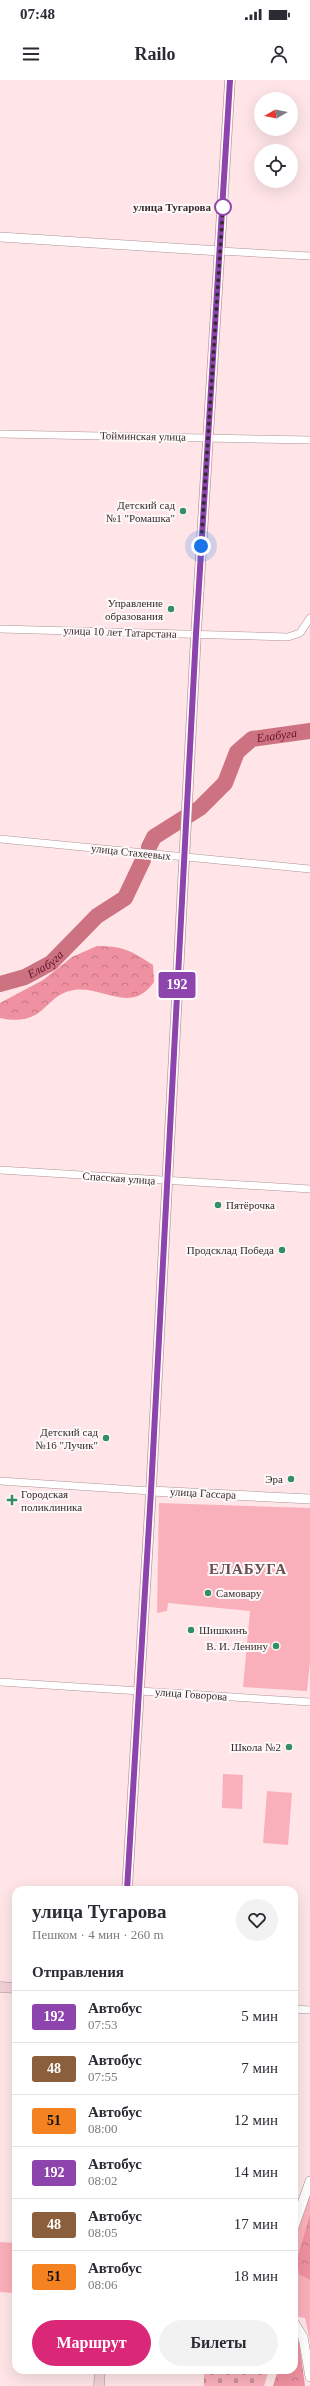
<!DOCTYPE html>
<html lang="ru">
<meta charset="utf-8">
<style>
:root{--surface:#fff;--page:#f2f2f3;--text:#2b2b33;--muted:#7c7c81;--line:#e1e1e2;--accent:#db2777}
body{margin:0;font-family:Georgia,serif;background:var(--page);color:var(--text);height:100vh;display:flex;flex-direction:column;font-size:15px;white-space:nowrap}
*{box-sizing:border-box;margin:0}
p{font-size:13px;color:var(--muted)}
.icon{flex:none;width:22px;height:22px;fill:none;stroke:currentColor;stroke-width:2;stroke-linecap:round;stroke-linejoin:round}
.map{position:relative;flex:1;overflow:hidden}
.side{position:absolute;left:12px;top:1806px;width:286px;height:488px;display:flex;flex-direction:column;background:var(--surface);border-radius:12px;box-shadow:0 4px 16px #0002}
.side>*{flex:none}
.badge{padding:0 8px;border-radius:3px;font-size:14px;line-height:26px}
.needle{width:26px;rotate:261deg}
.tools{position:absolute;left:254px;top:12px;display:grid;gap:8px}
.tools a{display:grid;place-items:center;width:44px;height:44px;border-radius:50%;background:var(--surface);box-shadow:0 4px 16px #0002;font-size:20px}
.you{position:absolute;width:20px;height:20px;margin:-10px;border:3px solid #fff;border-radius:50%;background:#1a73e8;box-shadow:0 0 0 6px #1a73e833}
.map>.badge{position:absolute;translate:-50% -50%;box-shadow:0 0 0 2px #fff}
h2{padding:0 20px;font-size:15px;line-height:36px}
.round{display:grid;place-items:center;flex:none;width:42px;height:42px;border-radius:21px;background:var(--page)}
.summary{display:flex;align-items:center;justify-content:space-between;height:68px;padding:0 20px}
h1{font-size:19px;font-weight:700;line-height:30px}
.primary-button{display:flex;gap:8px;margin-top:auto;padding:8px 20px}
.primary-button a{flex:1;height:46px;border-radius:24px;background:var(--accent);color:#fff;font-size:16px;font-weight:700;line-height:46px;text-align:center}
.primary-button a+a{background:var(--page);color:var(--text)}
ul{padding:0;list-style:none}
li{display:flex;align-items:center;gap:12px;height:52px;padding:0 20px;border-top:1px solid var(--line)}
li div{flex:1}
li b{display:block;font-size:15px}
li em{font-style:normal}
li .badge{min-width:44px;font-weight:700;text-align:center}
.status{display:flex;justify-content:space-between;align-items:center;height:28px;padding:0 20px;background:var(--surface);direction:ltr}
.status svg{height:11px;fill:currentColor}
header{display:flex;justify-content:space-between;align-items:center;height:52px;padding:0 20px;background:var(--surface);font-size:18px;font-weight:700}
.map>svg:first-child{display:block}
.green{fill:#fab0bb}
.forest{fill:url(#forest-crowns)}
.cemetery{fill:url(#cemetery-stones)}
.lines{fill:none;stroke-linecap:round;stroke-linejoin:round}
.river{stroke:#cc7281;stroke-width:16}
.minor-casing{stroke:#af9295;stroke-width:8}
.tertiary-casing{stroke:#af9295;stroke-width:10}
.secondary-casing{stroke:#af9295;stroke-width:11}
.minor{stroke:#fff;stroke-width:7}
.tertiary{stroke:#fff;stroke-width:9}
.secondary{stroke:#f2d1d7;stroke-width:10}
.line-casing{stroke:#fff;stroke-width:9}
.line{stroke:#8e44ad;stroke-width:6}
.walk{stroke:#372b2d;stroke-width:4;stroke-dasharray:0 7.2}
.stop-dot{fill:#fff;stroke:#8e44ad;stroke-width:2}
.poi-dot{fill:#348e64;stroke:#fef8f8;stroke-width:1.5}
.labels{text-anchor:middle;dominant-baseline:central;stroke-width:4;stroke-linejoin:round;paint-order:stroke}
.stop-label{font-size:11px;font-weight:bold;fill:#372b2d;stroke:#fef8f8;text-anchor:end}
.street-label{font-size:11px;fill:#372b2d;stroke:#fef8f8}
.poi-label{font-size:11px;fill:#372b2d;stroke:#fef8f8;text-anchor:end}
.water-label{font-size:12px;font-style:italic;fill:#65122a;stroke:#fef8f8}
.district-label{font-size:15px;font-weight:bold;letter-spacing:1px;fill:#674d50;stroke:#fef8f8}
</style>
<div class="status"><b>07:48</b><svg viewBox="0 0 49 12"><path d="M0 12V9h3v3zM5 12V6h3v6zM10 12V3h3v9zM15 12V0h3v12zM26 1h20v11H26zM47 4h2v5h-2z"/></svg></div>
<header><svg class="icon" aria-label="menu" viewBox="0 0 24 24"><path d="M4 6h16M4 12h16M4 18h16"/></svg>Railo<svg class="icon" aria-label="person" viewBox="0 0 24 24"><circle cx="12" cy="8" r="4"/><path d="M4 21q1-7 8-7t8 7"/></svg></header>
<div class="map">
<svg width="310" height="2306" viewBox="0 0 310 2306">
<defs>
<pattern id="forest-crowns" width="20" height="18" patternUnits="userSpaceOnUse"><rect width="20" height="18" fill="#ef91a0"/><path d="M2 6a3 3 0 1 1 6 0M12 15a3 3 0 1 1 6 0" fill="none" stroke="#c27783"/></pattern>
<pattern id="cemetery-stones" width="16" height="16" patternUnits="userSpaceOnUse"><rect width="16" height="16" fill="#fab0bb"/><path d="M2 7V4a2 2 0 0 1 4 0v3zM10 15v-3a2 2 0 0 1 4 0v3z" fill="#cb8f98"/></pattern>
</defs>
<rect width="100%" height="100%" fill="#ffe5e8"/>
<path class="green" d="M159 1423 310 1428V1582L307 1611 243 1607 250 1531 168 1523 167 1531 157 1533Z
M223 1694 243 1695 242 1729 222 1728Z
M267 1711 292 1713 288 1765 263 1763Z
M310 2108V2261L305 2238 295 2236 294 2154Z
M0 2162 16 2163 14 2213 0 2212Z"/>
<path class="forest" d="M97 866C123 866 132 871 153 885L154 902C131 935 104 906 74 910 44 914 46 948 0 938V923L43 900 72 877Z
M310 2135V2200L299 2194 297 2179Z
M299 2261 305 2306H273L278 2290H294V2265Z"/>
<path class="cemetery" d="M204 2290H269L264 2306H204Z"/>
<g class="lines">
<g class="river">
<path id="s1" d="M149 767 154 757 200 728 225 703 237 672 252 659 310 651"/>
<path id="s2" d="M0 904 25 897 51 883 97 836 125 818 143 780"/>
</g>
<defs>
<path id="minor" d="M220 171 310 176
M0 354 310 360
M0 549 288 557 300 553 310 538
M0 759 310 789
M0 1090 310 1109
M0 1401 151 1411
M0 1602 310 1622
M294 1929 310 1930"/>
<path id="tertiary" d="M0 157 220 171
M151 1411 310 1419
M294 2147 310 2101
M294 2243 303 2257 310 2297"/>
<path id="secondary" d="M127 1810 151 1411 196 554 230 0
M0 1907 16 1908
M99 2306 100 2290"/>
</defs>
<use href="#minor" class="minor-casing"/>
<use href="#tertiary" class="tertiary-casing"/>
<use href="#secondary" class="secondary-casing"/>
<use href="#minor" class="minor"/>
<use href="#tertiary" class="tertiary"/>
<use href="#secondary" class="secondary"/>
</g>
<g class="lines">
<defs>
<path id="line" d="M127 1810 151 1411 196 554 230 0"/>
</defs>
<use href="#line" class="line-casing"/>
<use href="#line" class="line"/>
<path class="walk" d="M201 466 223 127"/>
</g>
<circle class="stop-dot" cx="223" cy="127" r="8"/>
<g class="poi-dot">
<circle cx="183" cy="431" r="4"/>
<circle cx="171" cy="529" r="4"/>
<circle cx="218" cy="1125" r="4"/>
<circle cx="282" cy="1170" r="4"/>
<circle cx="106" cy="1358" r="4"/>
<circle cx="291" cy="1399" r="4"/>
<path d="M10 1414h4v4h4v4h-4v4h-4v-4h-4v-4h4z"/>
<circle cx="208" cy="1513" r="4"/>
<circle cx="191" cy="1550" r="4"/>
<circle cx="276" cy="1566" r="4"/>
<circle cx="289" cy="1667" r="4"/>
</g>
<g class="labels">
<g class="stop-label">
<text x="211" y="127">улица Тугарова</text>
</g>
<g class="street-label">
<text transform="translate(143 356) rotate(1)">Тойминская улица</text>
<text transform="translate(120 552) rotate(2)">улица 10 лет Татарстана</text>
<text transform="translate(131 772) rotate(6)">улица Стахеевых</text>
<text transform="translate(119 1098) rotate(4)">Спасская улица</text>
<text transform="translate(203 1413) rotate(3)">улица Гассара</text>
<text transform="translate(191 1614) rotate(4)">улица Говорова</text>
</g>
<g class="poi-label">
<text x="175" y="425">Детский сад<tspan x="175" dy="13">№1 "Ромашка"</tspan></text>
<text x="163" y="523">Управление<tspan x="163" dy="13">образования</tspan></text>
<text x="226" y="1125" text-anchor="start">Пятёрочка</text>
<text x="274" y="1170">Продсклад Победа</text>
<text x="98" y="1352">Детский сад<tspan x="98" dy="13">№16 "Лучик"</tspan></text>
<text x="283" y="1399">Эра</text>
<text x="21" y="1414" text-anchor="start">Городская<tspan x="21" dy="13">поликлиника</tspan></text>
<text x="216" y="1513" text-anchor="start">Самовару</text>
<text x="199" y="1550" text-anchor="start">Шишкинъ</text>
<text x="268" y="1566">В. И. Ленину</text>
<text x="281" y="1667">Школа №2</text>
</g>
<g class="water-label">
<text stroke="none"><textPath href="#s1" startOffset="179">Елабуга</textPath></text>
<text stroke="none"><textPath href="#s2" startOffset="50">Елабуга</textPath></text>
</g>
<g class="district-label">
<text x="248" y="1489">ЕЛАБУГА</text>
</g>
</g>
</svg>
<div class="tools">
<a><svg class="needle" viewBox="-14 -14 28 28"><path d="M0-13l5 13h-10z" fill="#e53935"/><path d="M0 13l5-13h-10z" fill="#7c7c81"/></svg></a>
<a><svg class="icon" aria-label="locate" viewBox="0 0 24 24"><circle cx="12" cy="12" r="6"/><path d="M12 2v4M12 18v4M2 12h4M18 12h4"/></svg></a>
</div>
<div class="you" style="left:201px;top:466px"></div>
<b class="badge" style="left:177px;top:905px;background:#8e44ad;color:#fff">192</b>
<section class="side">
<div class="summary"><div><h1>улица Тугарова</h1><p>Пешком · 4 мин · 260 m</p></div><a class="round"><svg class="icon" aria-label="heart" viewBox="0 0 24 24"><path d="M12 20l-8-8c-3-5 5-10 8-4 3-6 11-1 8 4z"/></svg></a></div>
<h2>Отправления</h2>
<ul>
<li><span class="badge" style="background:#8e44ad;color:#fff">192</span><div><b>Автобус</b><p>07:53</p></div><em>5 мин</em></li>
<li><span class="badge" style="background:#8b5e3c;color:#fff">48</span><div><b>Автобус</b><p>07:55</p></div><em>7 мин</em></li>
<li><span class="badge" style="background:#f58220;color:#111">51</span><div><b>Автобус</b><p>08:00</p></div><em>12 мин</em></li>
<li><span class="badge" style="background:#8e44ad;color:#fff">192</span><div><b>Автобус</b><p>08:02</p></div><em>14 мин</em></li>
<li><span class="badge" style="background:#8b5e3c;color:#fff">48</span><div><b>Автобус</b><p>08:05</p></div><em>17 мин</em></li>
<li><span class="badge" style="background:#f58220;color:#111">51</span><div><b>Автобус</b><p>08:06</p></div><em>18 мин</em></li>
</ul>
<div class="primary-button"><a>Маршрут</a><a>Билеты</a></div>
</section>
</div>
